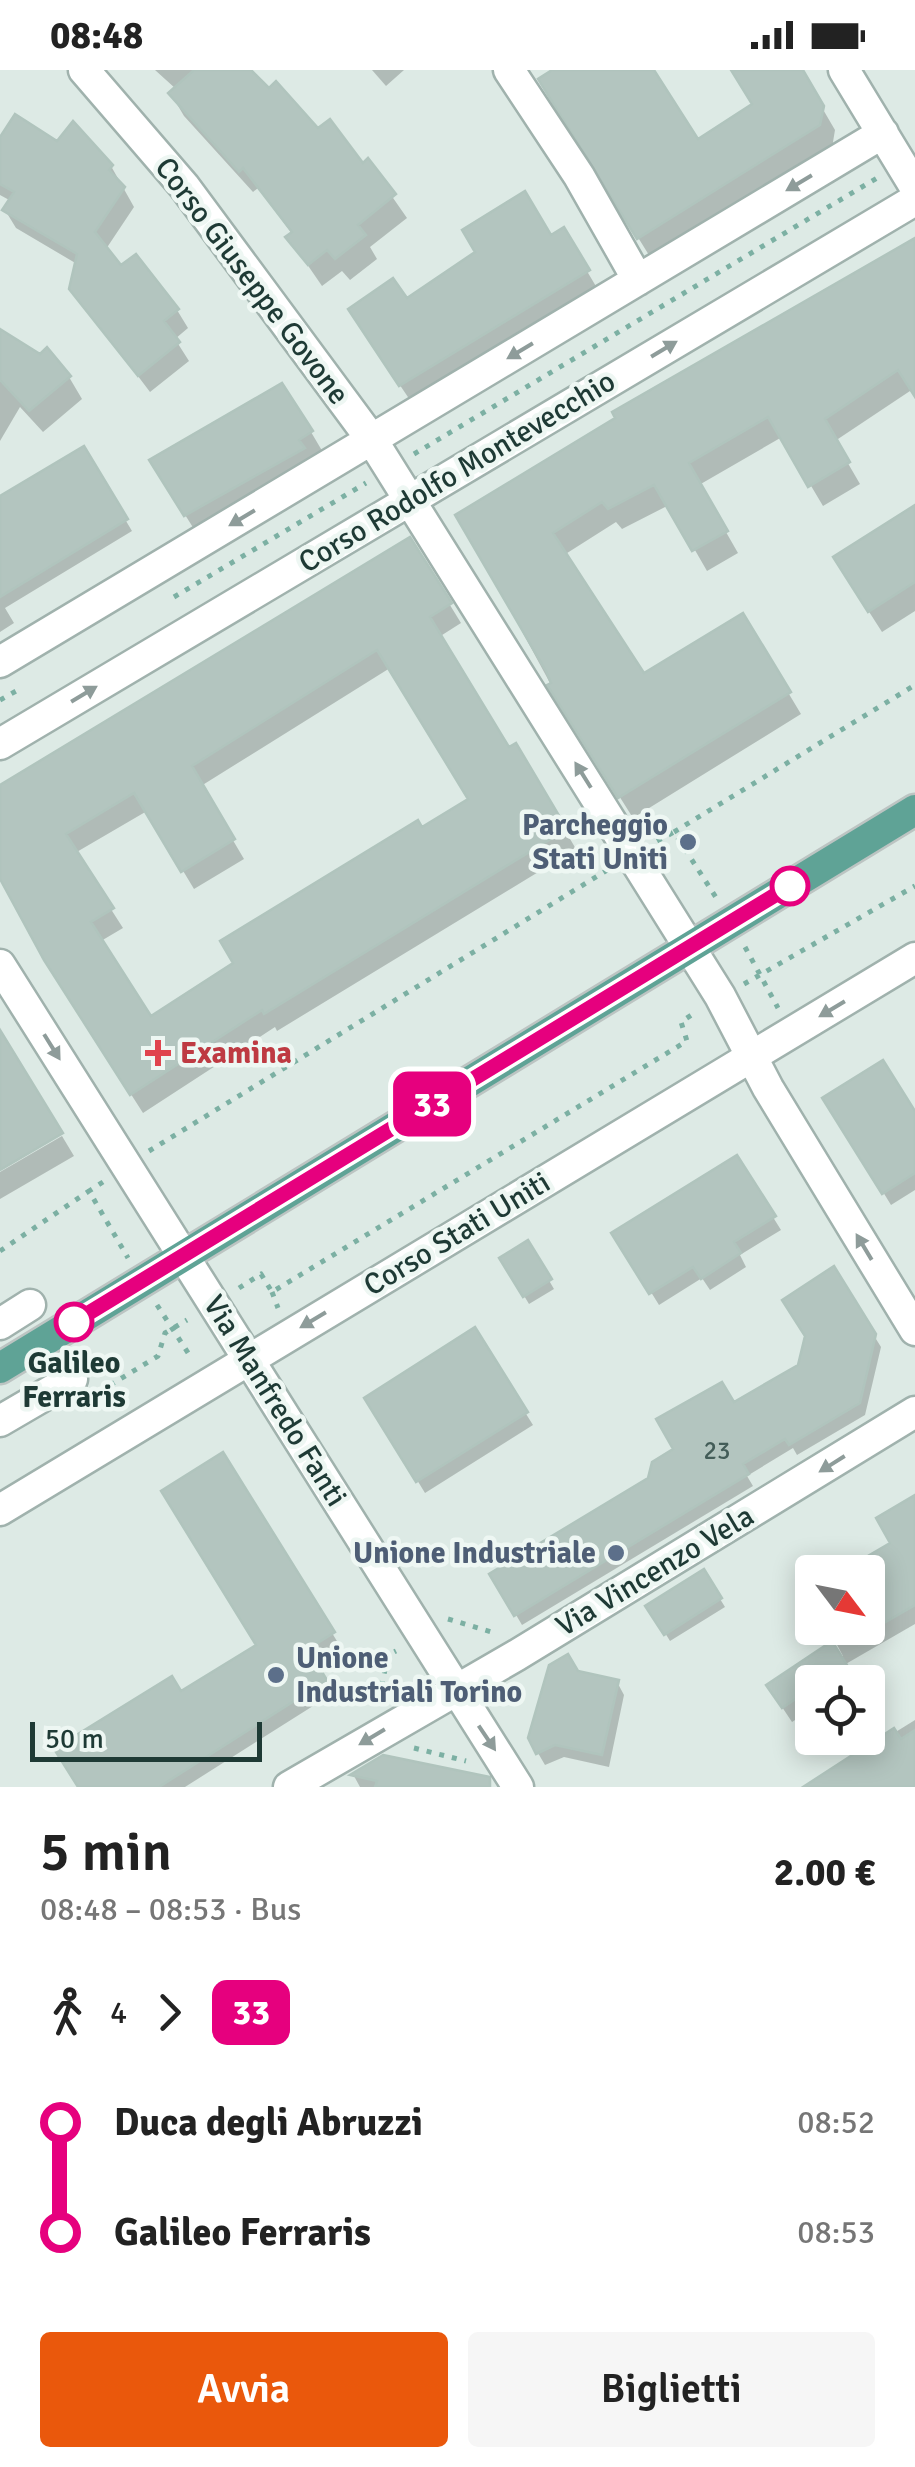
<!DOCTYPE html>
<html lang="it">
<meta charset="utf-8">
<style>
:root{--surface:#fff;--page:#f6f6f6;--text:#222;--muted:#767676;--accent:#ea580c}
body{margin:0;font-family:Signika,sans-serif;background:var(--page);color:var(--text);height:100vh;display:flex;flex-direction:column;font-size:38px;white-space:nowrap}
*{box-sizing:border-box;margin:0}
p{font-size:32px;color:var(--muted)}
.icon{flex:none;width:55px;height:55px;fill:none;stroke:currentColor;stroke-width:2;stroke-linecap:round;stroke-linejoin:round}
.map{position:relative;height:1717px;overflow:hidden}
.details{display:flex;flex-direction:column;background:var(--surface);flex:1}
.details>*{flex:none}
.badge{padding:0 20px;border-radius:15px;font-size:35px;line-height:65px}
.needle{width:65px;rotate:122deg}
.fabs{position:absolute;left:795px;top:1485px;display:grid;gap:20px}
.fabs a{display:grid;place-items:center;width:90px;height:90px;border-radius:10px;background:var(--surface);box-shadow:0 5px 25px #0003;font-size:50px}
.scale{position:absolute;left:30px;bottom:25px;width:232px;box-sizing:border-box;padding-left:10px;border:5px solid #1e3a35;border-top:0;font-size:28px;line-height:35px;white-space:nowrap;color:#1e3a35;-webkit-text-stroke:8px #eef7f3;paint-order:stroke}
.map>.badge{position:absolute;translate:-50% -50%;box-shadow:0 0 0 5px #fff}
.legs{display:flex;align-items:center;gap:15px;height:110px;padding:0 40px;font-size:32px}
.legs p{margin-inline-start:auto}
.overview{display:flex;align-items:center;justify-content:space-between;height:170px;padding:0 40px}
h1{font-size:55px;font-weight:600;line-height:75px}
.action{display:flex;gap:20px;margin-top:auto;padding:20px 40px}
.action a{flex:1;height:115px;border-radius:10px;background:var(--accent);color:#fff;font-size:40px;font-weight:600;line-height:115px;text-align:center}
.action a+a{background:var(--page);color:var(--text)}
ul{padding:0 40px;list-style:none}
li{display:flex;align-items:center;gap:35px;height:110px;font-size:38px}
li i{display:grid;place-items:center;width:15px;height:100%;margin:0 12px;background:currentColor}
li i::after{content:'';width:25px;height:25px;margin:-12px;border:8px solid;border-radius:50%;background:var(--surface)}
li p{margin-inline-start:auto}
li:first-child i{background:linear-gradient(#0000 50%,currentColor 0)}
li:last-child i{background:linear-gradient(currentColor 50%,#0000 0)}
.status{display:flex;justify-content:space-between;align-items:center;height:70px;padding:0 50px;background:var(--surface);direction:ltr}
.status svg{height:28px;fill:currentColor}
.map>svg:first-child{display:block}
.shadow{fill:#0003;fill-rule:evenodd}
.building{fill:#b3c5bf;stroke:#b0c4bd;stroke-width:2.5;fill-rule:evenodd}
.lines{fill:none;stroke-linecap:round;stroke-linejoin:round}
.minor-casing{stroke:#a0b2ad;stroke-width:35}
.major-casing{stroke:#bcc4c2;stroke-width:35}
.path{stroke:#7cb0a3;stroke-width:5;stroke-dasharray:5 8;stroke-linecap:butt}
.minor{stroke:#fff;stroke-width:30}
.major{stroke:#5fa396;stroke-width:30}
.oneway{fill:#8e9c9a}
.line-1-casing{stroke:#fff;stroke-width:22}
.line-1{stroke:#e6007e;stroke-width:15}
.service-dot{fill:#5c6f8a;stroke:#eef7f3;stroke-width:4}
.stop-1-dot{fill:#fff;stroke:#e6007e;stroke-width:5}
.health-dot{fill:#e0444e;stroke:#eef7f3;stroke-width:4}
.labels{text-anchor:middle;dominant-baseline:central;stroke-width:9;stroke-linejoin:round;paint-order:stroke}
.number-label{font-size:25px;fill:#435d58}
.street-label{font-size:30px;fill:#1e3a35;stroke:#eef7f3}
.service-label{font-size:30px;font-weight:bold;fill:#4e5e75;stroke:#eef7f3;text-anchor:end}
.health-label{font-size:30px;font-weight:bold;fill:#be3a42;stroke:#eef7f3;text-anchor:start}
.stop-label{font-size:30px;font-weight:bold;fill:#1e3a35;stroke:#eef7f3}
</style>
<div class="status"><b>08:48</b><svg viewBox="0 0 49 12"><path d="M0 12V9h3v3zM5 12V6h3v6zM10 12V3h3v9zM15 12V0h3v12zM26 1h20v11H26zM47 4h2v5h-2z"/></svg></div>
<div class="map">
<svg width="915" height="1717" viewBox="0 0 915 1717">
<rect width="100%" height="100%" fill="#ddeae5"/>
<path class="shadow" d="M155 0H248L363 96 368 92 407 148 370 177 377 189 350 210 342 201 322 216 289 168 293 165 258 118 253 122 184 46 171 24 176 19Z
M372 0H404L386 16Z
M556 0H651L697 73 755 36 733 0H800L835 60 832 78 652 190 554 32Z
M0 72 57 74 111 96 134 137 106 179 121 199 177 240 188 258 175 269 189 291 150 322 72 219 77 194 16 158 5 140 11 131 0 125Z
M563 161 600 223 414 336 364 262 407 231Z
M915 185V323L913 319 835 371 860 414 823 436 782 367 699 415 738 483 707 501 669 435 622 459 616 452 564 485 643 607 742 546 801 644 633 748 563 637 459 445Z
M0 262 69 307 82 329 43 362 20 337 0 371Z
M311 362 324 384 199 467 165 413Z
M83 379 132 461 5 538 14 553 0 562V429Z
M915 438V541L882 562 848 509Z
M410 470 461 553 439 567 508 680 515 676 576 779 277 961 275 957 143 1043 58 910 0 806V717ZM390 598 471 730 151 949 101 871 123 858 75 783 147 741 194 819 244 789 201 716Z
M826 1029 915 1046V1120L891 1135Z
M62 1066 74 1086 0 1129V1102Z
M736 1088 781 1160 740 1185 746 1197 710 1220 702 1208 659 1235 615 1164Z
M527 1173 554 1219 529 1234 502 1189Z
M833 1200 881 1277 865 1345 797 1385 793 1378 747 1406 753 1416 522 1555 492 1504 650 1410 733 1335 801 1297Z
M474 1261 533 1355 425 1423 367 1328Z
M223 1386 340 1576 314 1592 332 1624 185 1717H80L258 1576Z
M915 1428V1554L844 1595 852 1612H812V1639L792 1652 778 1631 843 1586 828 1558H868V1502H844L894 1474Z
M838 1494 843 1502H825Z
M704 1503 725 1537 670 1571 649 1537Z
M812 1510V1529L805 1515Z
M577 1603 617 1612 624 1625 609 1697 564 1687 545 1695 538 1683Z
M915 1650V1717H835L828 1704Z
M383 1688 459 1717H360L354 1706Z"/>
<path class="building" d="M194 0H251L269 18 276 11 318 58 330 49 363 93 368 88 396 124 358 155 366 165 335 189 327 180 308 195 285 167 292 162 243 98 239 102 168 23Z
M552 0H654L698 69 752 34 731 0H803L824 36 820 55 637 169 538 9Z
M15 44 57 71 73 51 113 95 109 100 125 117 95 162 121 195 136 184 179 239 164 251 180 272 138 306 69 219 77 184 2 140 14 122 0 114V67Z
M525 121 551 165 564 157 590 200 399 316 348 239 393 208 407 228 475 182 462 160Z
M915 168V327L898 300 825 349 850 392 808 417 768 347 689 393 728 461 692 481 654 415 608 439 602 432 553 463 644 603 743 543 791 622 618 728 547 615 551 613 546 601 455 445 615 348 612 342Z
M0 259 40 284 47 277 71 306 29 341 0 310Z
M282 313 313 361 299 370 305 378 184 446 149 390Z
M84 376 128 449 0 527V426Z
M915 435V512L868 542 833 487Z
M410 467 452 533 430 547 509 677 516 673 567 759 264 944 262 940 130 1025 44 890 0 809V715ZM377 580 468 729 422 757 418 750 220 871 233 893 151 946 91 852 114 838 66 764 134 723 181 802 235 769 192 696Z
M0 960 63 1063 0 1100Z
M883 990 915 1041V1103L882 1124 822 1028Z
M737 1085 776 1146 734 1172 741 1183 701 1209 693 1197 649 1224 611 1163Z
M528 1170 552 1209 523 1227 499 1188Z
M834 1196 876 1264 860 1333 789 1375 785 1369 743 1394 749 1404 514 1546 489 1504 648 1408 652 1392 673 1379 656 1349 722 1312 734 1332 798 1295 805 1266 782 1230Z
M475 1257 528 1342 416 1412 364 1328Z
M223 1382 335 1562 308 1579 327 1610 159 1717H78L54 1679 172 1606 181 1621 256 1575 161 1421Z
M915 1425V1535L868 1562V1486L890 1473 876 1448Z
M704 1499 722 1528 664 1565 645 1536Z
M832 1571 847 1595 820 1612H812V1618L782 1638 766 1615Z
M568 1584 578 1601 619 1610 602 1685 555 1675 536 1684 528 1668 549 1595Z
M894 1658 901 1669 915 1660V1717H803Z
M383 1685 490 1707V1717H375L377 1711 350 1705Z"/>
<g class="lines">
<defs>
<path id="minor" d="M84 0 184 116 372 370 720 926 768 1018 915 1260
M509 0 579 106 638 210
M844 0 915 117
M0 592 883 63
M0 674 915 130
M0 895 518 1717
M0 1254 30 1235
M0 1351 72 1309
M0 1440 915 888
M289 1717 517 1585 915 1342"/>
<path id="major" d="M0 1298 915 740"/>
</defs>
<use href="#minor" class="minor-casing"/>
<use href="#major" class="major-casing"/>
<path class="path" d="M414 384 877 108
M174 527 366 413
M0 630 18 620
M674 762 915 615
M657 771 674 762 717 829
M745 877 778 938
M744 914 915 816
M149 1081 609 799
M103 1112 89 1121 128 1188
M0 1181 89 1121
M239 1218 261 1204 272 1222 687 971 681 952 696 942
M272 1222 278 1238
M157 1235 192 1289
M99 1322 158 1286 165 1263 187 1250
M448 1549 495 1563
M379 1629 388 1585 396 1581
M414 1678 466 1691"/>
<use href="#minor" class="minor"/>
<use href="#major" class="major"/>
</g>
<defs><path id="oneway-solid" d="M-6-.8H1V-3.2L6.5 0L1 3.2V.8H-6Z" transform="scale(2.5)"/></defs>
<g class="oneway">
<use href="#oneway-solid" transform="translate(799 113) rotate(149)"/>
<use href="#oneway-solid" transform="translate(664 279) rotate(-31)"/>
<use href="#oneway-solid" transform="translate(520 281) rotate(149)"/>
<use href="#oneway-solid" transform="translate(242 448) rotate(149)"/>
<use href="#oneway-solid" transform="translate(84 624) rotate(-31)"/>
<use href="#oneway-solid" transform="translate(583 705) rotate(-122)"/>
<use href="#oneway-solid" transform="translate(832 939) rotate(149)"/>
<use href="#oneway-solid" transform="translate(52 977) rotate(58)"/>
<use href="#oneway-solid" transform="translate(864 1177) rotate(-121)"/>
<use href="#oneway-solid" transform="translate(313 1250) rotate(149)"/>
<use href="#oneway-solid" transform="translate(832 1394) rotate(148)"/>
<use href="#oneway-solid" transform="translate(372 1667) rotate(149)"/>
<use href="#oneway-solid" transform="translate(487 1668) rotate(56)"/>
</g>
<g class="lines">
<defs>
<path id="line-1" d="M74 1252 790 816"/>
</defs>
<use href="#line-1" class="line-1-casing"/>
<use href="#line-1" class="line-1"/>
</g>
<g class="service-dot">
<circle cx="688" cy="772" r="10"/>
<circle cx="616" cy="1483" r="10"/>
<circle cx="276" cy="1605" r="10"/>
</g>
<g class="stop-1-dot">
<circle cx="790" cy="816" r="18"/>
<circle cx="74" cy="1252" r="18"/>
</g>
<path class="health-dot" d="M153 968h10v10h10v10h-10v10h-10v-10h-10v-10h10z"/>
<g class="labels">
<g class="number-label">
<text x="717" y="1380">23</text>
</g>
<g class="street-label">
<text transform="translate(252 211) rotate(53)">Corso Giuseppe Govone</text>
<text transform="translate(457 402) rotate(-31)">Corso Rodolfo Montevecchio</text>
<text transform="translate(457 1164) rotate(-31)">Corso Stati Uniti</text>
<text transform="translate(275 1331) rotate(58)">Via Manfredo Fanti</text>
<text transform="translate(655 1501) rotate(-31)">Via Vincenzo Vela</text>
</g>
<g class="service-label">
<text x="668" y="755">Parcheggio<tspan x="668" dy="34">Stati Uniti</tspan></text>
<text x="596" y="1483">Unione Industriale</text>
<text x="296" y="1588" text-anchor="start">Unione<tspan x="296" dy="34">Industriali Torino</tspan></text>
</g>
<g class="health-label">
<text x="180" y="983">Examina</text>
</g>
<g class="stop-label">
<text x="74" y="1293">Galileo<tspan x="74" dy="34">Ferraris</tspan></text>
</g>
</g>
</svg>
<div class="fabs">
<a><svg class="needle" viewBox="-14 -14 28 28"><path d="M0-13l5 13h-10z" fill="#e53935"/><path d="M0 13l5-13h-10z" fill="#767676"/></svg></a>
<a><svg class="icon" aria-label="locate" viewBox="0 0 24 24"><circle cx="12" cy="12" r="6"/><path d="M12 2v4M12 18v4M2 12h4M18 12h4"/></svg></a>
</div>
<div class="scale">50 m</div>
<b class="badge" style="left:432px;top:1034px;background:#e6007e;color:#fff">33</b>
</div>
<section class="details">
<div class="overview"><div><h1>5 min</h1><p>08:48 – 08:53 · Bus</p></div><b>2.00 €</b></div>
<div class="legs"><svg class="icon" aria-label="walk" viewBox="0 0 24 24"><circle cx="13" cy="4" r="2"/><path d="M13 8l-2 6 4 7M11 14l-3 7M7 12l3-4h3l4 4"/></svg>4<svg class="icon" aria-label="forward" viewBox="0 0 24 24"><path d="M9 5l7 7-7 7"/></svg><b class="badge" style="background:#e6007e;color:#fff">33</b></div>
<ul>
<li><i style="color:#e6007e"></i><b>Duca degli Abruzzi</b><p>08:52</p></li>
<li><i style="color:#e6007e"></i><b>Galileo Ferraris</b><p>08:53</p></li>
</ul>
<div class="action"><a>Avvia</a><a>Biglietti</a></div>
</section>
